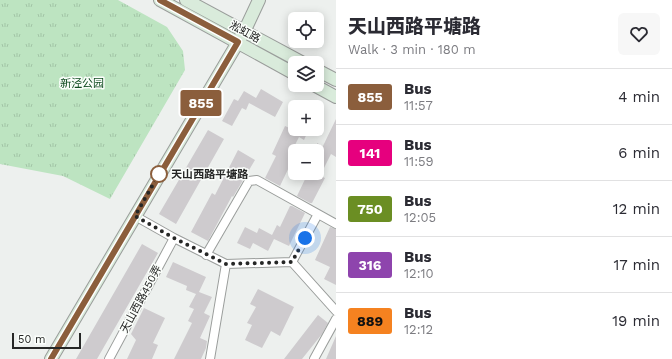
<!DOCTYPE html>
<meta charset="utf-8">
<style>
:root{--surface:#fff;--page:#f7f7f7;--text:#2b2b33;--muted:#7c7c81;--line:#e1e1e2}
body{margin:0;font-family:"Work Sans","Noto Sans SC",sans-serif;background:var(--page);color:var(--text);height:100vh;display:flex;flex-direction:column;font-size:15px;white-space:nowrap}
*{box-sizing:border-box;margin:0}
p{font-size:13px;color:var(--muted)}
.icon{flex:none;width:22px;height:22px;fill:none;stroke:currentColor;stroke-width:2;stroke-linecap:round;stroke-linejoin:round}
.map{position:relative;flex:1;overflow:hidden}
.panel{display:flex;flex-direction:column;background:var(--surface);width:336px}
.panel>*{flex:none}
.badge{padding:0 8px;border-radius:3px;font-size:14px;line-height:26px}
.fabs{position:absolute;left:288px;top:12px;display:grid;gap:8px}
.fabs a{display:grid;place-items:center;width:36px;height:36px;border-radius:6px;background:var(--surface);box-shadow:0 2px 10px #0003;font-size:20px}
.scale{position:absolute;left:12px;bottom:10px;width:69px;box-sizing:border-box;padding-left:4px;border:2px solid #262726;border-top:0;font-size:11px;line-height:14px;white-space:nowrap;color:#262726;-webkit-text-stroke:3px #fbfefb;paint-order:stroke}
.you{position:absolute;width:20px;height:20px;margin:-10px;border:3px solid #fff;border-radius:50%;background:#1a73e8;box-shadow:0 0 0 6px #1a73e833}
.map>.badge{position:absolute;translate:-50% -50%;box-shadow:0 0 0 2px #fff}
.round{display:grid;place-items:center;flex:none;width:42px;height:42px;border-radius:6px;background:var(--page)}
.summary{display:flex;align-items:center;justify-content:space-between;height:68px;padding:0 12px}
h1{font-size:19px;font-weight:800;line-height:30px}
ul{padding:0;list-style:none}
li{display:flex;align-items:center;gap:12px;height:56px;padding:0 12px;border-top:1px solid var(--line)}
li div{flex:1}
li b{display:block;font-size:15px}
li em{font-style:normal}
li .badge{min-width:44px;font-weight:700;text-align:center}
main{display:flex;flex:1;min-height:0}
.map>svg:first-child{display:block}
.park{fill:url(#park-tufts)}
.building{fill:#cecbce}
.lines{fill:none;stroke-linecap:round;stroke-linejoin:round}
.minor-casing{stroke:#9a9d9b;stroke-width:10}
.secondary-casing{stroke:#9a9d9b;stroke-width:14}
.minor{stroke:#fff;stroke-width:8}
.secondary{stroke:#d9ebdb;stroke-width:12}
.line-casing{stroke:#fff;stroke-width:9}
.line{stroke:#8b5e3c;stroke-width:6}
.walk{stroke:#262726;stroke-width:4;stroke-dasharray:0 7.2}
.stop-dot{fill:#fff;stroke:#8b5e3c;stroke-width:2}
.labels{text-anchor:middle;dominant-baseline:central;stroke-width:3;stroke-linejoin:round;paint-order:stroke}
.street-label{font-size:11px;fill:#262726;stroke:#fbfefb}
.park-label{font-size:11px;fill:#104c20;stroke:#fbfefb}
.stop-label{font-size:11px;font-weight:bold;fill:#262726;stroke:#fbfefb;text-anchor:start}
</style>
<main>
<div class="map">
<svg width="336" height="359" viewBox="0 0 336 359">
<defs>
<pattern id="park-tufts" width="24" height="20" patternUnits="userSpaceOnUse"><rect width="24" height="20" fill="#bde4c1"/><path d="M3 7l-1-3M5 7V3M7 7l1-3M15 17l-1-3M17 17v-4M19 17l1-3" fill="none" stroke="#a2c4a6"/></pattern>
</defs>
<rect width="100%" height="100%" fill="#edf0ee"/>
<path class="park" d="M0 0H118L167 27 183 51 185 70 110 199 63 176 0 164Z"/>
<path class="building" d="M261 89 283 102 275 117 249 103 246 110 242 108 232 126 222 121 234 99 238 101 244 91 256 98Z
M336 119V157L331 154 320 176 325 178 312 203H310L297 196 308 173H317V143L323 146Z
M285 126 292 129H309L304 140 299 137 288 159 292 161 280 186 265 178 276 156 272 154Z
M208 130 224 139 176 224 159 214Z
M238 150 255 160 233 197 232 196 208 241 191 232 212 193 215 195Z
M290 206H292L305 213 289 246 274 239 268 251 253 243 250 249 237 243 245 227 257 233 259 228 272 235 277 225 280 227Z
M330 227 336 229V285L324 279 330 267 315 260Z
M142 244 158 253 124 312 97 359H76Z
M173 262 206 277 199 292 212 297 204 313 210 316 200 338 207 341 206 348 201 359H174L192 323 188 321 194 309 189 307 196 294 186 290 187 286 166 277Z
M258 289 294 307 280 336 271 331 262 348 245 340 252 325 247 323 256 307 250 304Z
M144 308 165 318 153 343 158 345 152 359H127L136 340 131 334Z
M318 315 328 323 322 334 302 359H284Z
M336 336V359H326Z"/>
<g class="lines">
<defs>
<path id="minor" d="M135 216 174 238 226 264 292 262 318 214
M206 255 249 181 257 180 336 224
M292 262 336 311
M109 359 174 238
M210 359 226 264
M314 359 336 319"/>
<path id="secondary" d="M160 0 295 74
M186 0 303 63
M317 70 336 80
M314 85 336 97
M51 359 244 32 259 0"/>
</defs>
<use href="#minor" class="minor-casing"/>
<use href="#secondary" class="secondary-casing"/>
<use href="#minor" class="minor"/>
<use href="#secondary" class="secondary"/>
</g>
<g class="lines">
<defs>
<path id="line" d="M51 359 238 42 160 0"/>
</defs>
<use href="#line" class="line-casing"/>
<use href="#line" class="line"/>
<path class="walk" d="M159 174 135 216 174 238 226 264 292 262 305 238"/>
</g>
<circle class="stop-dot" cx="159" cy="174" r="8"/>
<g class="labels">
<g class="street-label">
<text transform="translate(245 32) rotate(28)">淞虹路</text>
<text transform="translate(141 299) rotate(-62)">天山西路450弄</text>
</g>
<g class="park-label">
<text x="82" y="83">新泾公园</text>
</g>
<g class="stop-label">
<text x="171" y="174">天山西路平塘路</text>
</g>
</g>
</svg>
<div class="fabs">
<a><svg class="icon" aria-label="locate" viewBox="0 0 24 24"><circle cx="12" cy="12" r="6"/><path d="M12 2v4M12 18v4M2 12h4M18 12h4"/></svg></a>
<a><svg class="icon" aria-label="layers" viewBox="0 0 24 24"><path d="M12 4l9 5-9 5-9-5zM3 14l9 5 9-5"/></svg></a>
<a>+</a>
<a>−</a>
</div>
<div class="scale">50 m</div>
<div class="you" style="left:305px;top:238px"></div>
<b class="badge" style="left:201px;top:103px;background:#8b5e3c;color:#fff">855</b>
</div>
<section class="panel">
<div class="summary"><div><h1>天山西路平塘路</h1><p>Walk · 3 min · 180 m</p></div><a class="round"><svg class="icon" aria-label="heart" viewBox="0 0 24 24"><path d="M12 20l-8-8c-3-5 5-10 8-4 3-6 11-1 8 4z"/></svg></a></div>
<ul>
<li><span class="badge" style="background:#8b5e3c;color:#fff">855</span><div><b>Bus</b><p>11:57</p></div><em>4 min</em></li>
<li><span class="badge" style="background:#e6007e;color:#fff">141</span><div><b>Bus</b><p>11:59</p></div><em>6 min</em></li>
<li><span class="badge" style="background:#6b8e23;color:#fff">750</span><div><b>Bus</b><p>12:05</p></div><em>12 min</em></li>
<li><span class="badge" style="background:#8e44ad;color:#fff">316</span><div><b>Bus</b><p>12:10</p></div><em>17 min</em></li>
<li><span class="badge" style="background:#f58220;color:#111">889</span><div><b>Bus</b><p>12:12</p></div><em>19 min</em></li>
</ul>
</section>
</main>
